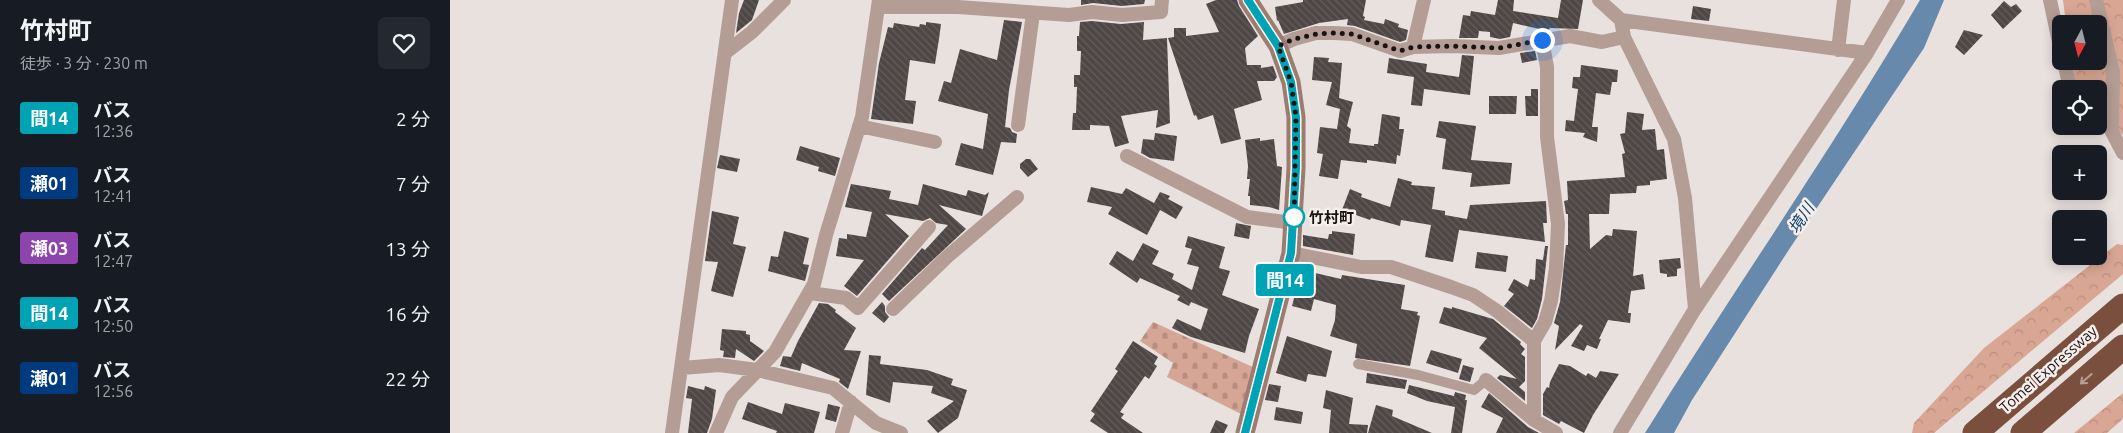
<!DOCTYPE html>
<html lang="ja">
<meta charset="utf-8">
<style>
:root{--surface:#171b24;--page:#242831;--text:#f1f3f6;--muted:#9ea1a6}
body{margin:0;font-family:Ubuntu,"Noto Sans JP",sans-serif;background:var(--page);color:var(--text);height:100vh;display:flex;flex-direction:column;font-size:19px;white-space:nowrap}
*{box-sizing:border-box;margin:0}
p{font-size:16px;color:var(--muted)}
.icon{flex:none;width:28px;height:28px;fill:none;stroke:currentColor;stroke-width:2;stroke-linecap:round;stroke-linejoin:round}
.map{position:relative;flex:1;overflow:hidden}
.sheet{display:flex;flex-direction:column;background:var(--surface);width:450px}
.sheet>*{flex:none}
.badge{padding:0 10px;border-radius:4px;font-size:18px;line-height:32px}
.needle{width:32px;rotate:187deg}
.fabs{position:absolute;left:1602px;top:15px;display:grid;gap:10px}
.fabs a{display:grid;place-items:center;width:55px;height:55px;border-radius:8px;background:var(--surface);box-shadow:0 2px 12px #0003;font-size:25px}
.you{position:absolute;width:25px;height:25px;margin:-12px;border:4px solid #fff;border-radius:50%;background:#1a73e8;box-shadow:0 0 0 8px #1a73e833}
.map>.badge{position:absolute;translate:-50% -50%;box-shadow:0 0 0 2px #fff}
.round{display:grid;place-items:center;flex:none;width:52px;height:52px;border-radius:8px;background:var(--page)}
.headline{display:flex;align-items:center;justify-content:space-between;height:85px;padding:0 20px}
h1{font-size:24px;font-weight:700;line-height:38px}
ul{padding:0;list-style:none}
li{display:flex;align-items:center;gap:15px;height:65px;padding:0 20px}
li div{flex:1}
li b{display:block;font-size:19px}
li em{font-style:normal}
li .badge{min-width:55px;font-weight:700;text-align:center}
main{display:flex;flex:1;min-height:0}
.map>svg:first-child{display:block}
.forest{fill:url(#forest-crowns)}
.cemetery{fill:url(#cemetery-stones)}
.water{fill:#6789ac}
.building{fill:url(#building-back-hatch)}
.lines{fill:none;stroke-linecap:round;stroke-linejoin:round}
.pedestrian{stroke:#b49d95;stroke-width:10}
.minor{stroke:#b49d95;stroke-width:14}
.secondary{stroke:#9c7c6f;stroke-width:19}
.motorway{stroke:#7b4f3e;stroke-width:25}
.oneway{stroke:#b89e94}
.line-casing{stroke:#fff;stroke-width:11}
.line{stroke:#00a3b4;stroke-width:8}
.walk{stroke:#171514;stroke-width:5;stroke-dasharray:0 9}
.stop-dot{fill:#fff;stroke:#00a3b4;stroke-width:2.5}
.labels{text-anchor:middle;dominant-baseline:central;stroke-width:5;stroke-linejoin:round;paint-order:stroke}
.stop-label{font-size:15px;font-weight:bold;fill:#171514;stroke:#f6eeeb;text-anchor:start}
.street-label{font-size:15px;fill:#171514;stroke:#f6eeeb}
.water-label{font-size:16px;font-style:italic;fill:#08416f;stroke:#f6eeeb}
</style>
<main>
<section class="sheet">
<div class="headline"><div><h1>竹村町</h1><p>徒歩 · 3 分 · 230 m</p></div><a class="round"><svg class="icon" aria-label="heart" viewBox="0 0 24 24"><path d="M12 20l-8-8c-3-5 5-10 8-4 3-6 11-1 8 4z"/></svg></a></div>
<ul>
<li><span class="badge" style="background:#00a3b4;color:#fff">間14</span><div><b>バス</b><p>12:36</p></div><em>2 分</em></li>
<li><span class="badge" style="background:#003b80;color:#fff">瀬01</span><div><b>バス</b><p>12:41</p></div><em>7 分</em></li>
<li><span class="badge" style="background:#8e44ad;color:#fff">瀬03</span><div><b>バス</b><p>12:47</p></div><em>13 分</em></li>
<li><span class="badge" style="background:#00a3b4;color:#fff">間14</span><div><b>バス</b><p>12:50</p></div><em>16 分</em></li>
<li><span class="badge" style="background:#003b80;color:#fff">瀬01</span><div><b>バス</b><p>12:56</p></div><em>22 分</em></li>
</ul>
</section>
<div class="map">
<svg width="1673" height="433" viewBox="0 0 1673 433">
<defs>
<pattern id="forest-crowns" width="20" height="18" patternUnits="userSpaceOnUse" patternTransform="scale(1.25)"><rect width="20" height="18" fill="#d9a693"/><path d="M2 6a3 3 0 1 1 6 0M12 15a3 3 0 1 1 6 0" fill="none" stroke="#ba8e7e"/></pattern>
<pattern id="cemetery-stones" width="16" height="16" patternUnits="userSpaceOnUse" patternTransform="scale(1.25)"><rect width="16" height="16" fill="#d5a695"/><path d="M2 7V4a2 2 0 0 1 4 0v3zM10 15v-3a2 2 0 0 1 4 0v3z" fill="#b68e80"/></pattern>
<pattern id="building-back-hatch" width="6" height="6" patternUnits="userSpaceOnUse" patternTransform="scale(1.25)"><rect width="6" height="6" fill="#4e4745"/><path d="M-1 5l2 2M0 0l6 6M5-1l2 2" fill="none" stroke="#635e5c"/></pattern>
</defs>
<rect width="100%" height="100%" fill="#e9e1de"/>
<path class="forest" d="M1613 0H1673V135L1649 120V89H1626L1622 61H1649V24H1616Z
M1667 244 1673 245V274L1484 433H1462L1464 423 1534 348Z
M1673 393V419L1657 433H1624Z"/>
<path class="cemetery" d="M703 322 805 368 791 414 717 377 723 363 690 341Z"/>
<path class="water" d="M1470 0H1494L1474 48 1340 248 1242 400 1224 433H1195C1285 288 1383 148 1470 0Z"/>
<path class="building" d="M294 0H309L302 20 286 33 289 13Z
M631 0H695L694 4 672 6 643 3 631 5Z
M766 0H787L789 6 808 36 795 48 797 65H811V68L823 66 827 77 824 81H807L812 100 784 109 791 139 771 144 763 115 748 120 746 115 744 116 718 38 724 37V28H736V36L769 32 756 4Z
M853 0H916L913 16 915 17 914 20 934 24 935 19 949 24 948 27 958 30 956 40 950 42 905 26 897 25 898 19 869 23 834 34 828 20 827 21 825 7 853 2Z
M1048 0H1064L1063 11 1108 18 1111 0H1133L1128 29 1100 28 1098 31 1063 23 1060 37 1050 39 1040 37V32L1029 31 1028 38H1009L1013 15 1020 16 1021 11 1045 15Z
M1554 1 1561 7 1566 4 1572 11 1553 29 1541 15Z
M1243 6 1261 9 1259 21 1241 19Z
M554 20 572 22 559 90 555 127 560 128 562 132 567 134 566 143 551 142 543 175 505 165 511 143 533 149 538 114 488 101 494 81 501 83 510 49 547 60Z
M642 21 671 24 694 22 693 40 717 38 720 123 706 128 708 110 671 116 679 143 665 147 659 126 640 125V130H622L623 113H626L627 87H624V75H630L631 51H627V36H629L630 22Z
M476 22 491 24 489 39 485 64 460 60 455 100 466 101 463 124 421 119 429 63 438 27 443 28 444 23 469 27 470 24 476 25Z
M1514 30 1533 35 1514 55 1505 47Z
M1085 51 1087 60 1072 63 1070 53Z
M1012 55 1024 56 1020 95 974 89 972 106 961 105 964 77 937 73 939 58 977 64 976 72 1009 77Z
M864 57 879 58 878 62 892 63 889 98 903 102 897 126 901 129 899 143 924 146V144H928L932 114 950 117 949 129H954L950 156 947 155 946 164 917 160V163L891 160 888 179 869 176 873 154 867 153 870 127 887 129 890 109 876 105 882 82 862 80Z
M1131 65 1168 70 1167 82H1162L1160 95 1146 93 1142 127H1148L1147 142 1133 137 1135 133 1115 131 1116 120 1124 121 1128 89 1122 88 1123 77H1130Z
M1081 89H1088V116H1076L1075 96H1081Z
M1039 96H1067L1066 114H1039Z
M1177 112 1194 114 1192 130 1205 129 1207 150 1214 149 1217 179 1200 181V185L1187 186 1186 193 1160 194 1159 214H1139L1140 249 1156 235 1162 236 1163 229 1187 231 1183 276 1193 274 1195 289 1181 291 1178 313H1181L1180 323 1158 320 1149 339H1151L1147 349 1137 345 1134 351 1121 346 1133 326 1130 324 1105 350 1109 326 1104 323 1110 302 1116 245H1118V214H1116L1114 201 1118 200 1117 181 1175 177 1172 154 1175 153 1170 134 1175 133Z
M989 121 1026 126 1021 160 1062 163 1060 184 1020 187 1022 173 992 169 996 139 986 137Z
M705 133 727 136 724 161 700 158 691 153 693 139 704 140Z
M810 138V141L824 139 827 166 832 167 829 210 819 207 800 205V196H798L800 179H797L798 166 795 140Z
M350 146 390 158 385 176 368 171 369 167 346 160Z
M270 155 290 159 287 172 267 168Z
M576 159H580L588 169 578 177 570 168V164Z
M948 178 962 182 961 185 985 187 982 209 995 211V215L1017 219 1020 205 1096 201 1097 223H1093L1095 242 1009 230 1003 262 975 257 981 225 951 220 950 226 921 218 920 220 892 210 900 189 912 194 911 197 940 207Z
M401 184 441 191 439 199 468 205 473 184 516 196 518 190 535 195 539 192 532 216 489 205 516 229 439 301 432 294 472 248 475 250 498 225 486 223 480 218 473 221 435 214 459 236 407 296 394 286 414 260 386 256 389 238 397 239V234L416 237 422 212 395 207Z
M641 187 672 194 676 188 704 203 710 192 720 196 718 199 733 207 726 219 710 210 697 235 658 214 662 207 637 202Z
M262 211 289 217 283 244 296 247 283 297 261 291 268 262 255 261Z
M786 223 801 226 799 239 784 236Z
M334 231 359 238 353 264 359 265 355 281 318 271 321 256 328 257Z
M882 231 905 234 903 255 853 246V235L878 239 879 234H882Z
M738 236 775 247 769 268 780 271 772 295 809 309 799 336 795 353 741 337 722 328 727 319 751 330 758 309 741 302 739 306 727 300 730 296 690 278 687 283 659 264 667 251 683 261 693 243 709 251 702 264 724 274 722 279 742 290 749 267 737 264 742 249 735 247Z
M1095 246H1098L1092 299 1087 319 1082 328 1054 306 1064 294 1058 290 1064 279 1078 287 1080 279 1085 280 1086 259 1093 260Z
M1027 252 1058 256 1056 272 1025 268Z
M1230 258 1231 268 1227 269V276L1217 277V274L1210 273 1209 260Z
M848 269 891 279 892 275 955 285 951 309 968 312 967 315 970 316 960 366 905 358 907 344 880 336 885 320 886 305 864 299 861 311 842 306 848 283 846 280Z
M432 302 435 306V312L439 317 434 323 422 313Z
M369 303 378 304 386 310 385 312 406 328 394 350 411 351 398 389 389 382 390 379 352 363 350 371 330 366 333 356 341 357 348 341Z
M994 307 1002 309V307L1043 319 1071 342 1070 344 1075 349 1071 354 1075 357V381L1069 387 1075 392V401L1047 378 1050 375 1067 379 1029 348 1037 338 989 323Z
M272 329 296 331V334L300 335V341L314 351 304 361 286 349 285 358 273 357 274 351 270 350Z
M837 336 882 351 876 377 858 374 856 382 826 373Z
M683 341 708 357 704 364 707 366 699 379 695 376 670 412 674 414 671 418 693 433H658L640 421 645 414 641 411 668 371 665 369Z
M981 350 1012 359 1008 373 976 363Z
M419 355 431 356 430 364 477 370 503 379 501 385 517 390 508 418 488 433 477 421 504 401 481 393 483 386 443 382 440 403 416 395Z
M1109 364 1120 366 1136 376 1138 373 1146 378 1150 371 1169 374 1143 415 1134 433 1111 421 1109 424 1093 415V394L1097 387 1099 388 1100 382Z
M1013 365 1024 368 1020 382 1009 379Z
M917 373 957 380 955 389 916 383Z
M819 384 831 386 828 402 815 400Z
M959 385 1004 396 1005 392 1016 395 1015 400H1017L1012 433H1001L1005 407 977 401 957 393Z
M238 386 254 390 255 386 266 390 262 419 257 433H238L242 399 236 398Z
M876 390 903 398 899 424 918 425 917 433H879L881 410 873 408Z
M1039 393 1078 427 1089 433H1046L1053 418 1031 407Z
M298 402 332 414 335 403 370 412 364 433H326L327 431 292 419Z
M378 404 390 407 386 422 375 419Z
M926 405 943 410 942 416 982 433H918Z
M826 407 853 412 851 424 824 420Z
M766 420 778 425 774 433H760Z"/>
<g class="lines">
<path class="pedestrian" d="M908 364 968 375 1024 390 1036 380"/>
<path class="minor" d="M1149 0 1171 20 1174 37 1224 139 1235 198 1245 309
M1600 0 1611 51
M1646 0 1663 72 1662 132 1673 153
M428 7H508L619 15 642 12 672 15 711 12 712 0
M1171 20 1417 53
M828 46 844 39 866 33H884L902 34 950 51 963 47 1002 46 1049 48 1120 36 1152 42 1174 37
M963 47 974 0
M1388 50 1394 0
M275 53 302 32 334 0
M1614 61 1620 89
M568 125 583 13
M409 126 485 142
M677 156 797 217 844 223
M841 253 911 267H941L1001 287 1023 295 1047 311 1084 341
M360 293 396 298 408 308 479 227
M443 309 498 256 567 197
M232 368 269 365 307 370 383 388 426 423 451 433
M1036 380 1084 420 1106 433
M1084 420V341L1095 322 1101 301 1106 268 1108 224 1097 137V67L1092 40
M222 433 282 0
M266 433 282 397 325 352 364 284 376 235 412 117 429 0
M392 433 401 402
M1170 433 1245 309 1417 53 1448 0"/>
<path class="secondary" d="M795 433 841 253 846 168V117L841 82 828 46 798 0"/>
<path class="motorway" d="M1525 433 1673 306
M1573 433 1673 347"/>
</g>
<defs><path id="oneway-shaft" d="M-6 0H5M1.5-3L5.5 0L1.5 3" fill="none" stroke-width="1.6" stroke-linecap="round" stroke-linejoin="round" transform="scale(1.25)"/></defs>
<use class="oneway" href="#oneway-shaft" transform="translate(1636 379) rotate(139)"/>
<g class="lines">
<defs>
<path id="line" d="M795 433 841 253 846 168V117L841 82 828 46 798 0"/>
</defs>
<use href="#line" class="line-casing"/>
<use href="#line" class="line"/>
<path class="walk" d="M844 217V223L846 117 841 82 828 46 844 39 866 34 884 33 902 34 950 51 963 47 1002 46 1049 48 1092 40"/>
</g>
<circle class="stop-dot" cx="844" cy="217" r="10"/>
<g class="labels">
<g class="stop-label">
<text x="859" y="217">竹村町</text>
</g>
<g class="street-label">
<text transform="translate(1598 369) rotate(-41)">Tomei Expressway</text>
</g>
<g class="water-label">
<text transform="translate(1351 218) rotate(-57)">境川</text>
</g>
</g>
</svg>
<div class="fabs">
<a><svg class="needle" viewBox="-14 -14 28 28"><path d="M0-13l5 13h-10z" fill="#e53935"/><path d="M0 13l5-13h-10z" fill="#9ea1a6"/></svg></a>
<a><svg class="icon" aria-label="locate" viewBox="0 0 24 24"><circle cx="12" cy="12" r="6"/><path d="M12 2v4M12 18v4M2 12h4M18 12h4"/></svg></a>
<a>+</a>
<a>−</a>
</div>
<div class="you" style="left:1092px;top:40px"></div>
<b class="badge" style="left:835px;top:280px;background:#00a3b4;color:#fff">間14</b>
</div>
</main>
